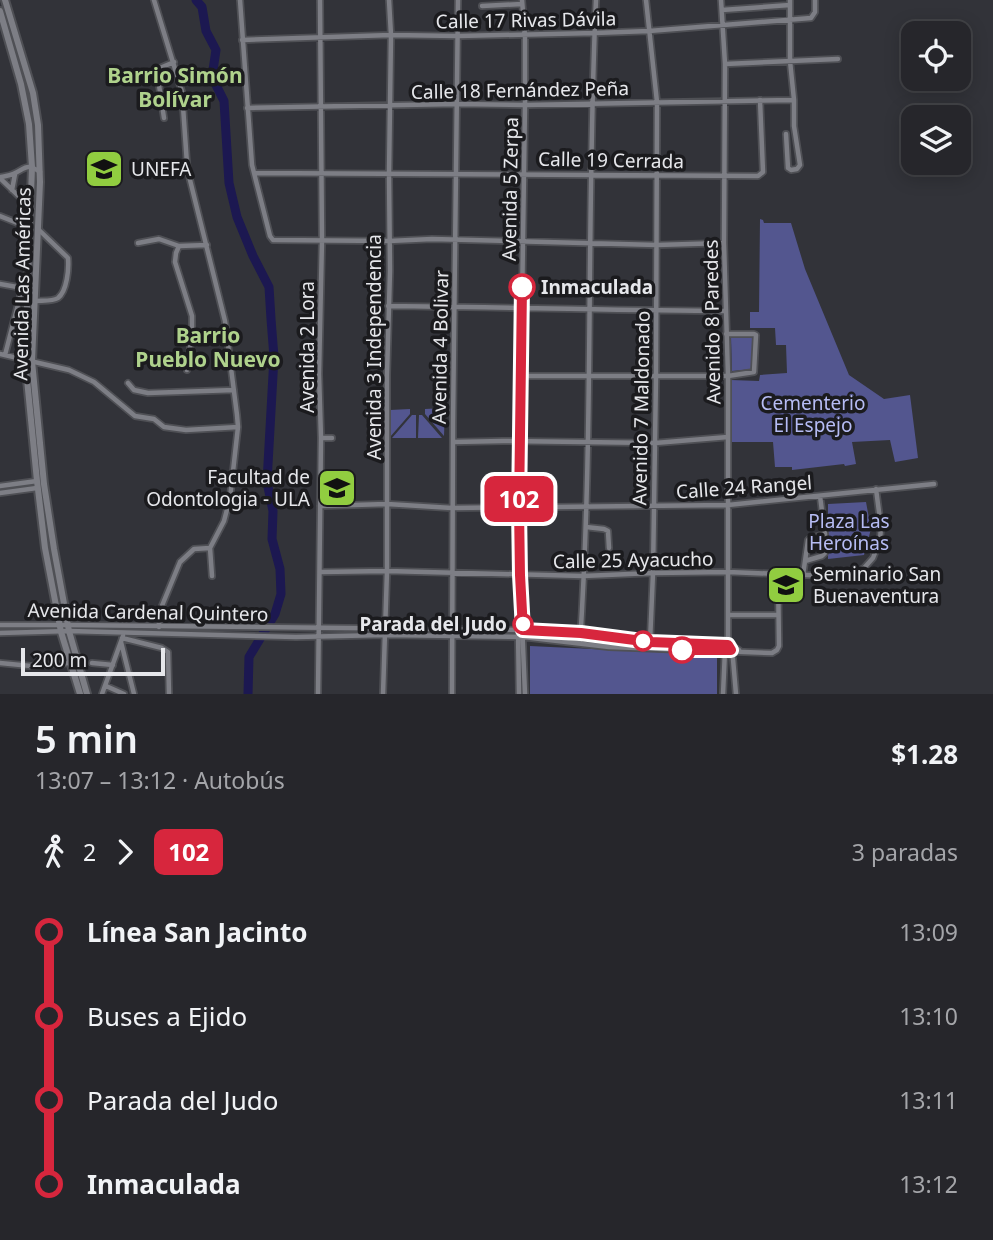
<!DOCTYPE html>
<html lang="es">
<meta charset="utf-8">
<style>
:root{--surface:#26262b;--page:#323237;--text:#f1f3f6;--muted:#a4a5a9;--line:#424347}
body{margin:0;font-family:"Noto Sans",sans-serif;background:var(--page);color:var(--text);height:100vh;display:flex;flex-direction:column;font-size:26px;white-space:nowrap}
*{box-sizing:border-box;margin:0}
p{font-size:23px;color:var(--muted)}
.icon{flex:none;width:38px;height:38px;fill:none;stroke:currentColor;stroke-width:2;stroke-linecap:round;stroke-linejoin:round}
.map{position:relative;height:694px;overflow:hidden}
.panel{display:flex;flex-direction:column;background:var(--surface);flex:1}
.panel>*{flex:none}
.badge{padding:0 14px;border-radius:10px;font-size:24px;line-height:46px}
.fabs{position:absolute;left:901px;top:21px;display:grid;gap:14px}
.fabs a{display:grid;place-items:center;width:70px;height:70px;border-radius:14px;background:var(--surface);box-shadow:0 4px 18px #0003,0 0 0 2px var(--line);font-size:35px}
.scale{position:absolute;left:21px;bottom:18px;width:144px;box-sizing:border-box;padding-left:7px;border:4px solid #e6e7eb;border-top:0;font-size:19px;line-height:24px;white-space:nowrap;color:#e6e7eb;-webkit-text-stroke:5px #1b1b1e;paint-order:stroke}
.map>.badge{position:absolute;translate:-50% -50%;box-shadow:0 0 0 4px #fff}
.legs{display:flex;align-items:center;gap:10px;height:77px;padding:0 35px;font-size:23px}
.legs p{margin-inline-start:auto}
.head{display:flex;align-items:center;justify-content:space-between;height:119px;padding:0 35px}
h1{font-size:38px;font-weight:600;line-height:52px}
ul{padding:0 35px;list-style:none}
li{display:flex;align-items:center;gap:24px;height:84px;font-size:26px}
li i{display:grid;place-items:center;width:10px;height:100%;margin:0 9px;background:currentColor}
li i::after{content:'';width:18px;height:18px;margin:-9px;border:5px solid;border-radius:50%;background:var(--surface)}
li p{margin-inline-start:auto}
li:first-child i{background:linear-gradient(#0000 50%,currentColor 0)}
li:last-child i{background:linear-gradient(currentColor 50%,#0000 0)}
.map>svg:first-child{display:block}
.green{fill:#53568f}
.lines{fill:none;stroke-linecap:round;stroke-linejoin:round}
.river{stroke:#1c1851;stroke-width:9}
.street-casing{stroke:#4f5055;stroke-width:8}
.secondary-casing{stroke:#4f5055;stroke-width:10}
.street{stroke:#7d7e85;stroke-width:4.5}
.secondary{stroke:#7d7e85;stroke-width:6}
.line-1-casing{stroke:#fff;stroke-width:16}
.line-1{stroke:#d7263d;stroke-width:10}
.stop-1-dot{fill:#fff;stroke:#d7263d;stroke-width:3.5}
.labels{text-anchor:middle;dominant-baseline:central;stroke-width:7;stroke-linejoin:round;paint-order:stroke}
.street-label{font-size:19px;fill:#e6e7eb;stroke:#1b1b1e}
.poi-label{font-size:19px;fill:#e6e7eb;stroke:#1b1b1e;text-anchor:start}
.stop-label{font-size:19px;font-weight:bold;fill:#e6e7eb;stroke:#1b1b1e;text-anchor:start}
.park-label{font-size:19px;fill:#b6bcf4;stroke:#1b1b1e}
.neighbourhood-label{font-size:21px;font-weight:bold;fill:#afd28c;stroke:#1b1b1e}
</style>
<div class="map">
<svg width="993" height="694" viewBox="0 0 993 694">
<rect width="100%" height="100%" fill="#323339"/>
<path class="green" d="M760 219 763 220 764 223H791L805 269 849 375 884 399 910 395 918 458 895 462 890 440 852 442 856 464 845 466 844 464 792 470V467H775L773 442H731V380L759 381 760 375 787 373 786 345H776L775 328H750V312H759Z
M731 337H753V369L732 371Z
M445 408 444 436 425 414V409Z
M410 409V414L390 437V410Z
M412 415H416V438H392Z
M419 415H422L442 438H418Z
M866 502 871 529 864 555 828 559V504Z
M530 646 717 655V694H530Z"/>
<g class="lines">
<path class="river" d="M196 0 202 7 206 31 216 50 212 77 224 101 229 183 237 217 253 256 269 287 271 319 274 357 267 482 273 511 272 539 280 569 281 594 275 614 249 657 248 694"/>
<defs>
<path id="street" d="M154 0 182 92 187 164 190 180 225 321 237 415 238 427 230 498 224 521 210 548 212 576
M240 0 252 165 270 236 273 240 389 241 432 239 657 245 724 243
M522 0 525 36V105L519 508 520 575 525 694
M646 0 657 102 656 376 653 573 650 642
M721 0 725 64 724 243 728 376V644L725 650 723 694
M482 6 522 4
M722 10 790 5
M242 40 391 35 458 36 595 33 649 31 811 18 815 12V0
M725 64 838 59
M247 108 457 104 525 105 794 100
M164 118 157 72 160 68 174 62
M786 134 788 168 791 170 797 169 800 165 794 126V100L790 61V0
M254 173 758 176 763 172 760 100
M1 177C5 176 9 176 13 174 25 169 26 162 40 172
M0 178 32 209
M12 190 15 174
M0 216 30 228
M138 243 159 239 179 246 207 245
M179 246 176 253 175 262 192 316V334L187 370
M0 284 34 290
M34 301C41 300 52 302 58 298 67 291 69 269 68 258L38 229
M388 306C413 306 438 307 463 307 551 308 638 311 725 311
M0 354 69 370 94 382 135 416 154 419 164 427 186 430 238 427
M5 355 22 289
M522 376H728L754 372 756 335 754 334H726
M128 383 134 390 148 393 234 390
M321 438H332
M453 442 503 441 655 443 728 437
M0 486 37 481
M0 493 37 488
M320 506 387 504 452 508 728 505 934 484
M586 527 604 529 608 531 609 548
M805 561 808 540 810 538 825 534
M320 572 387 571 583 576 653 573 728 572 832 576 854 574 864 568 873 558 880 540 881 527 876 489
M803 575 805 561 822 556 825 553V534L820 496
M728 615H778
M0 625H67L523 630 581 633 650 642 728 644 739 650
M159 627V613L180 562 194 549 210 548
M518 630 519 694
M0 633 69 631 296 637 385 635 523 637 609 647 772 653 777 650 779 646 778 574
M122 638 162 648 168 652 169 694
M121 642 134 694
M580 643C594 429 586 214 596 0
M730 648 733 659 736 694
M0 663 31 666 69 663
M92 663 113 665
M106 686 124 694
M102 694 123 636
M318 694 321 438 319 374 322 240 320 0
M383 694 387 571V375L390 271 389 174 391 35 389 0
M452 694 453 424 458 0"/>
<path id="secondary" d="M5 0 33 93 38 125 40 182 32 361 44 484 54 549 69 631 87 694
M0 11 21 84 29 124 32 167 25 359 37 481 45 548 61 632 80 694"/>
</defs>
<use href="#street" class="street-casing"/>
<use href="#secondary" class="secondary-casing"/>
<use href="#street" class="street"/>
<use href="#secondary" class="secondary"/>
</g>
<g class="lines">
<defs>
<path id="line-1" d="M522 287 519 508 520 575 523 630 581 633 650 642 728 645 731 650H682"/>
</defs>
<use href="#line-1" class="line-1-casing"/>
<use href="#line-1" class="line-1"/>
</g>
<defs>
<symbol id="university-square" viewBox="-11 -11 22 22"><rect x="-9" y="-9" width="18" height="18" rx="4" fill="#91cd40" stroke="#1b1b1e"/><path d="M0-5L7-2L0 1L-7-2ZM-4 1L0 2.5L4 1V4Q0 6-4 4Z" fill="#111"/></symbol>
</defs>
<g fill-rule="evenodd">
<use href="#university-square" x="82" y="147" width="44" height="44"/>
<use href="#university-square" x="315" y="466" width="44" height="44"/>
<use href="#university-square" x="764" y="563" width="44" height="44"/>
</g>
<g class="stop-1-dot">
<circle cx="522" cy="287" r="12"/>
<circle cx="523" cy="624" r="9"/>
<circle cx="643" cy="641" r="9"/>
<circle cx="682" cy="650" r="12"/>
</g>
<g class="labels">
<g class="street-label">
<text transform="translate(526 20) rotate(-1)">Calle 17 Rivas Dávila</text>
<text transform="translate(520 90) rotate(-1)">Calle 18 Fernández Peña</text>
<text transform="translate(611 160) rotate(1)">Calle 19 Cerrada</text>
<text transform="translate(510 189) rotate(-89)">Avenida 5 Zerpa</text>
<text transform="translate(22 284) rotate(-89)">Avenida Las Américas</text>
<text transform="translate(712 322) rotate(-91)">Avenido 8 Paredes</text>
<text transform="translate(307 347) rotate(-90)">Avenida 2 Lora</text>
<text transform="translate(374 347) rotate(-90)">Avenida 3 Independencia</text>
<text transform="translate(440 347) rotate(-89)">Avenida 4 Bolivar</text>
<text transform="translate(641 408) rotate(-89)">Avenido 7 Maldonado</text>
<text transform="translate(744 487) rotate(-4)">Calle 24 Rangel</text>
<text transform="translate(633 560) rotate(-1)">Calle 25 Ayacucho</text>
<text transform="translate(148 612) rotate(1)">Avenida Cardenal Quintero</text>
</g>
<g class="poi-label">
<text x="131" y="169">UNEFA</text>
<text x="310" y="477" text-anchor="end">Facultad de<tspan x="310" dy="22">Odontologia - ULA</tspan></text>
<text x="813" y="574">Seminario San<tspan x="813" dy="22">Buenaventura</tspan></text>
</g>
<g class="stop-label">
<text x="541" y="287">Inmaculada</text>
<text x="507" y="624" text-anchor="end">Parada del Judo</text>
</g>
<g class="park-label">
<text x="813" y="403">Cementerio<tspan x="813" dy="22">El Espejo</tspan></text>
<text x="849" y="521">Plaza Las<tspan x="849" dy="22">Heroínas</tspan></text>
</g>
<g class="neighbourhood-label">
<text x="175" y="75">Barrio Simón<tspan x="175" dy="24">Bolívar</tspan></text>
<text x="208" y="335">Barrio<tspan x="208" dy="24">Pueblo Nuevo</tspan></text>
</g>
</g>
</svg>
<div class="fabs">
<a><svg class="icon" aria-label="locate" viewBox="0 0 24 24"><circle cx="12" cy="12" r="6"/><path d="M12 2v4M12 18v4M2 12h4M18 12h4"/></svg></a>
<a><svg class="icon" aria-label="layers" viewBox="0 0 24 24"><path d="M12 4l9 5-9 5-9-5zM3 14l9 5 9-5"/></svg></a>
</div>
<div class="scale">200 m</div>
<b class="badge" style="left:519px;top:499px;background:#d7263d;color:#fff">102</b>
</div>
<section class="panel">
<div class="head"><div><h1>5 min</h1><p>13:07 – 13:12 · Autobús</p></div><b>$1.28</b></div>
<div class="legs"><svg class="icon" aria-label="walk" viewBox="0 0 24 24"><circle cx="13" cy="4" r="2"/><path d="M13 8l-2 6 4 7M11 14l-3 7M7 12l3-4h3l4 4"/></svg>2<svg class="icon" aria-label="forward" viewBox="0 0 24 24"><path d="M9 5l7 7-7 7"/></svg><b class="badge" style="background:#d7263d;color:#fff">102</b><p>3 paradas</p></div>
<ul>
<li><i style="color:#d7263d"></i><b>Línea San Jacinto</b><p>13:09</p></li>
<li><i style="color:#d7263d"></i><span>Buses a Ejido</span><p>13:10</p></li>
<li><i style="color:#d7263d"></i><span>Parada del Judo</span><p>13:11</p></li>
<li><i style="color:#d7263d"></i><b>Inmaculada</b><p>13:12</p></li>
</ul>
</section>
